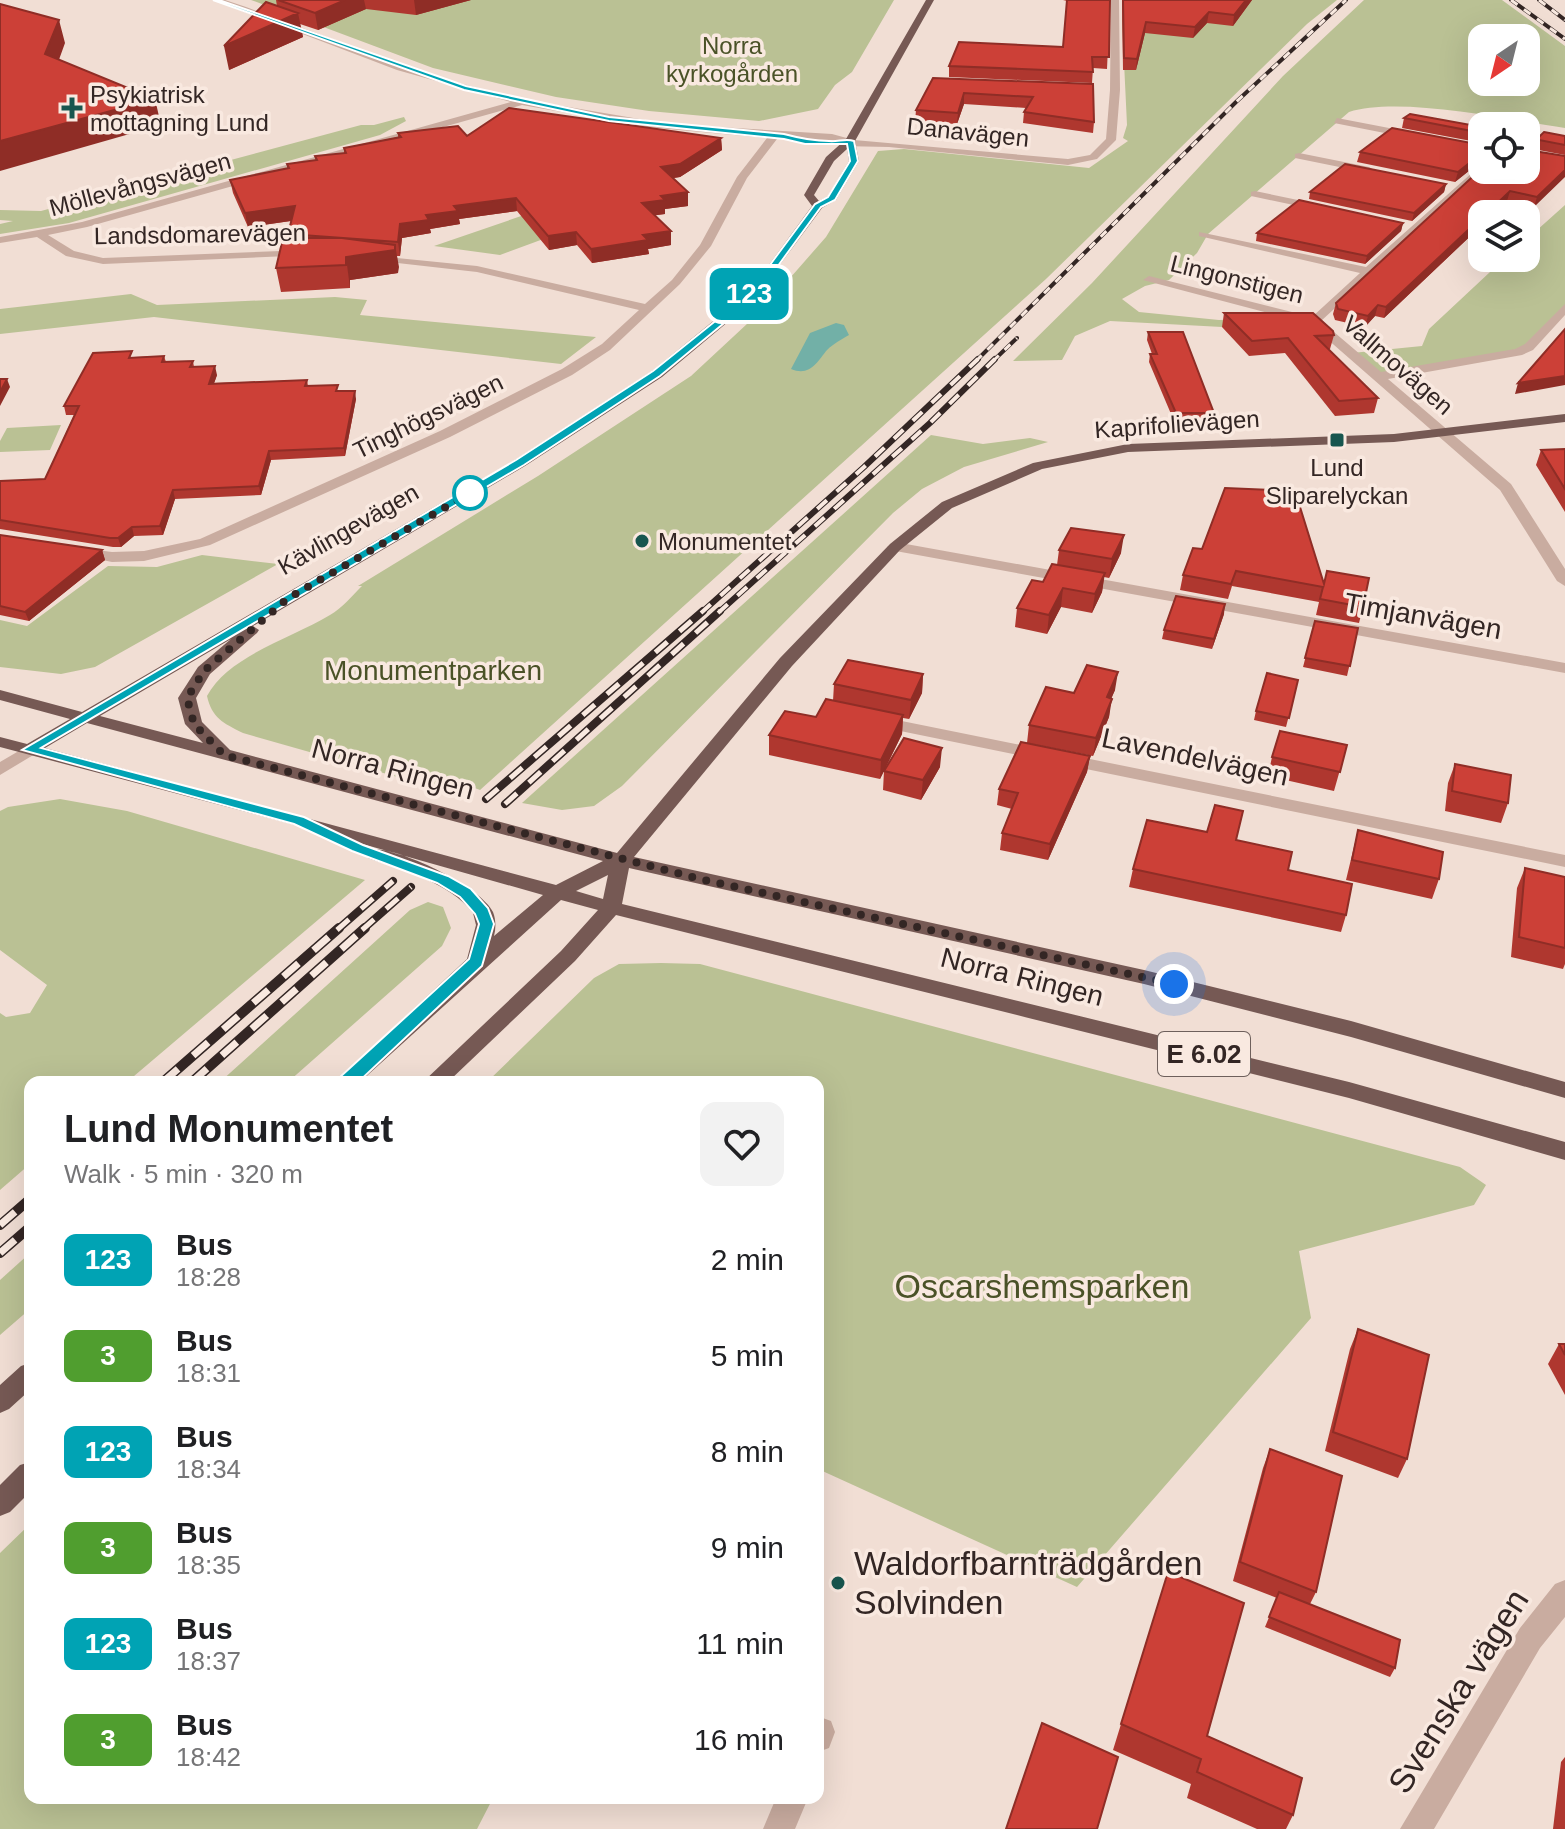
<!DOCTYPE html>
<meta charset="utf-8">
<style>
:root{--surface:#fff;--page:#f2f2f2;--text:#202124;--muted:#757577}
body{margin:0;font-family:Arial,sans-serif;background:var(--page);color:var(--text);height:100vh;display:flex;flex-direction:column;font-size:30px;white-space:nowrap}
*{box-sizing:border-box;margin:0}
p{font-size:26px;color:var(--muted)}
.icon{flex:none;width:44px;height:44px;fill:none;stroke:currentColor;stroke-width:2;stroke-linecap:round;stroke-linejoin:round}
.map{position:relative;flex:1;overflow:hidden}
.details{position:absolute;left:24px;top:1076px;width:800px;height:728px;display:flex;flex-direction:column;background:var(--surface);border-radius:16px;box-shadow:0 8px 32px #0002}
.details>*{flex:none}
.badge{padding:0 16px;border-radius:12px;font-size:28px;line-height:52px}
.needle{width:52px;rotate:215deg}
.fabs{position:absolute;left:1468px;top:24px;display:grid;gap:16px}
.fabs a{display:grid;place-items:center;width:72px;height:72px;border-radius:16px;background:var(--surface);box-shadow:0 8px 32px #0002;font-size:40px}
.you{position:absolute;width:40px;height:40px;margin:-20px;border:6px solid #fff;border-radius:50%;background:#1a73e8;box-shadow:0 0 0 12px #1a73e833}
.map>.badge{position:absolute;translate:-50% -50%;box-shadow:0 0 0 4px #fff}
.round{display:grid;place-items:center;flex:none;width:84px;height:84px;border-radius:16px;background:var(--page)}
.head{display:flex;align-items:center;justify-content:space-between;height:136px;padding:0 40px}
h1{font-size:38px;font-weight:700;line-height:60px}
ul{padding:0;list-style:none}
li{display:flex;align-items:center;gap:24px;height:96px;padding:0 40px}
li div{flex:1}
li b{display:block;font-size:30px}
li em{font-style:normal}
li .badge{min-width:88px;font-weight:700;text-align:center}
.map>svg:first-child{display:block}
.green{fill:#bac194;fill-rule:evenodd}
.water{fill:#72b0a7}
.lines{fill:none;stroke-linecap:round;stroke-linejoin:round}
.minor{fill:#c9aca0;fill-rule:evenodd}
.major{fill:#765954;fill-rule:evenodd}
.rail-far3-casing{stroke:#332624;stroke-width:4}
.rail-far2-casing{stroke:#332624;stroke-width:6}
.rail-far1-casing{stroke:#332624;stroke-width:8}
.rail-casing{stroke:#332624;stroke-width:10}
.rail-far3{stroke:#f9e9e0;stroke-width:3;stroke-dasharray:8;stroke-linecap:butt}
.rail-far2{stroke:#f9e9e0;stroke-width:4;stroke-dasharray:13;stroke-linecap:butt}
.rail-far1{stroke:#f9e9e0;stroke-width:5;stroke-dasharray:16;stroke-linecap:butt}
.rail{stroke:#f9e9e0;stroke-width:7;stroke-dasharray:20;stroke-linecap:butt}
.wall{fill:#af372f}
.shaded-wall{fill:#8f2d26}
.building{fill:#cc4037;stroke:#8f2d26;stroke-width:2}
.line{fill:#00a3b4;stroke:#fff;stroke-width:2}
.walk{stroke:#332624;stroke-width:8;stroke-dasharray:0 14.4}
.poi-dot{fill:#18564f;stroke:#f9e9e0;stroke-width:3}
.stop-dot{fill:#fff;stroke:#00a3b4;stroke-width:4}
.labels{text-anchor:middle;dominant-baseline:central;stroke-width:7;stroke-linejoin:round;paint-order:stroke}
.far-park-label{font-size:24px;fill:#4a5227;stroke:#f9e9e0}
.far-poi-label{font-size:24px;fill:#332624;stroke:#f9e9e0;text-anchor:start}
.far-street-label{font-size:24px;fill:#332624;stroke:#f9e9e0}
.shield{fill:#f9e9e0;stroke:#6e605c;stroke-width:2}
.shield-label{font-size:26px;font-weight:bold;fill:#332624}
.street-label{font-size:28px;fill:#332624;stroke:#f9e9e0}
.park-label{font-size:28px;fill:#4a5227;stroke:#f9e9e0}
.near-park-label{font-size:34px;fill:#4a5227;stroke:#f9e9e0}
.near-poi-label{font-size:34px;fill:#332624;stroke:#f9e9e0;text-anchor:start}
.near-street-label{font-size:34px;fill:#332624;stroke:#f9e9e0}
</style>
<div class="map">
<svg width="1565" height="1829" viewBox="0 0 1565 1829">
<rect width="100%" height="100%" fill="#f1ded4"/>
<path class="green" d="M251 0H894L852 72 835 85 818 109 759 121 649 111 556 97 433 68Z
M1125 0H1337L1307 24 1046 279 480 790 467 785 457 794 243 733C223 723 212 718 207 696 228 656 292 638 330 615 342 608 352 596 362 586H358L538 476 691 376 762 310 826 237 878 151 904 149 1089 168 1128 141 1123 138 1127 125 1122 20Z
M1364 0H1502L1565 46V128C1510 120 1400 96 1349 112L1208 234 1197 253 1169 280 1145 286 1122 299 1139 312 1219 320 1249 319 1241 328 1110 321 1075 336 1062 360 1013 361 1092 283 1283 76ZM1482 38H1526V82H1482Z
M404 117 406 121 380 135 69 223 0 234V224L13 221 0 220V210L41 211 361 125H374Z
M565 201 587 223 500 255 434 246Z
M1565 205V308L1529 347 1381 376 1352 353 1422 346 1429 329 1505 258H1526V240Z
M131 294 157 305 335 297 367 300 360 315 596 337 561 364 154 317 0 334V309Z
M61 425 50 450 0 452V441L7 428Z
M931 435 983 444 1030 438 1048 442 964 467 922 489 893 513 622 786 594 806 562 810 522 803Z
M202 555 278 564 95 667 61 674 0 667V620L27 626 108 566 157 567Z
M60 799 127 811 365 880 127 1082H30V1164L0 1190V1013L6 1017 30 1013 47 985 0 950V811L8 807Z
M428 902 443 907 451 928 442 946 288 1082H220L410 910Z
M661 963 700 964 1460 1167 1486 1185 1474 1205 1299 1251 1311 1318 1077 1587 818 1469V1082H487L594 978 619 964Z
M30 1253V1309L0 1335V1280Z
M30 1524V1798H493L477 1829H0V1553Z"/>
<path class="water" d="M836 323 844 325 849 335C842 339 833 344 827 350 817 362 810 377 791 369L810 333Z"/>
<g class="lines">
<path class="minor" d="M213 0H225L246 7 430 75 515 98 669 124 832 134 854 140 1068 159 1090 155 1106 139 1110 90 1111 0H1119L1120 90 1116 140 1097 159 1068 165 889 147 840 146 832 140 777 139 747 178 711 246 680 284 610 350 572 375 450 437 210 545 144 561 112 562 78 555 73 553V547L112 552 144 551 200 539 440 431 562 369 602 344 639 310 477 272 371 260 367 259V255L477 266 645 304 672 280 700 245 737 177 767 138 647 127 522 105 87 227 48 235 74 251 103 258 307 250 313 253 311 255 103 264 66 256 37 237 0 243V237L82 222 511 102 397 70Z
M1337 118 1415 133 1420 136 1415 139 1334 123Z
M1299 153 1369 167 1374 170 1369 173 1295 158V154Z
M1482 164V170H1485L1321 321 1381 372 1515 349 1525 344 1565 304V315L1533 350 1522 355 1388 379 1511 484 1565 569V586L1557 581 1500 490 1310 324 1143 280 1149 276 1312 317 1360 273 1199 236V232L1366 267Z
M1255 191 1322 205 1327 208 1322 211 1251 196V192Z
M895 542 1565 663V673L890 550 887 547Z
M877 716 1565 855V867L871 725 868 721Z
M29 745 35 746 38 750 35 754 0 775V762Z
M1565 1580V1617L1540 1648 1434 1829H1400L1520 1628 1555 1584Z
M820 1717 831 1721 835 1732 829 1748 818 1752Z
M776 1798H808L795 1829H763Z"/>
<path class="major" d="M926 0H934L855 141 859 161 836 200 822 208 776 270 741 311 662 377 525 466 253 626 259 630 257 633 210 674 196 698 202 722 230 750 617 853 780 658 890 544 942 502 1033 463 1128 444 1394 434 1565 414V422L1394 442 1128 452 1042 469 952 508 900 550 792 666 634 857 1144 970 1351 1021 1565 1082V1098L1351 1037 1144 984 629 868 622 904 1349 1082 1565 1142V1160L1349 1098 616 915 575 961 448 1082H423L561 951 598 910 561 900 360 1082H335L467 959 476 925 473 913C449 882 404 871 368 858L365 854 368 850C392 843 482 887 493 912 496 920 496 928 494 936L543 895 292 824 0 747V737L27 744 70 719 0 700V690L82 712 515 460 652 371 733 305 768 266 812 206 804 195 826 157 846 139ZM847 149 849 161 828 196 819 201 814 195 834 161ZM231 639 198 667 178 698 185 724 203 743 100 716ZM87 723 603 861 556 885 45 748ZM608 875 603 899 576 891Z
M30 1363V1390L9 1409 0 1413V1385L21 1366Z
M30 1462V1492L10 1512 0 1516V1485L20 1465Z"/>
<defs>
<path id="rail-far3" d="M1511 0 1565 39
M1539 0 1565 20
M976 361 1236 102 1346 0
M993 361 1017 338"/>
<path id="rail-far2" d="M701 613 864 467 978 359
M718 613 930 423 995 359"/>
<path id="rail-far1" d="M486 799 703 611
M505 804 720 611
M337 930 393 881
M362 930 411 887"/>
<path id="rail" d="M163 1082 339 928
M192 1082 365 928
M0 1225 30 1199
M0 1253 30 1227"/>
</defs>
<use href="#rail-far3" class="rail-far3-casing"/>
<use href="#rail-far2" class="rail-far2-casing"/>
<use href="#rail-far1" class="rail-far1-casing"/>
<use href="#rail" class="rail-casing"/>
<use href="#rail-far3" class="rail-far3"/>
<use href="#rail-far2" class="rail-far2"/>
<use href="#rail-far1" class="rail-far1"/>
<use href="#rail" class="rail"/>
</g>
<path class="wall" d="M276 0H471L416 15 366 9 318 30 300 24 303 37 229 70 277 6Z
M1063 0H1110L1107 69 1093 68 1092 83 949 77V66L1063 47 1067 1Z
M1122 0H1252L1233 26 1207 23 1193 38 1145 33 1136 70H1123Z
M933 78 1093 84 1094 122 1093 133 1023 123 1024 112 1026 108 964 104 957 124 915 122 916 110Z
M1404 118 1482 127V143L1402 128Z
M398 133 467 136 721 138 722 150 680 177 673 178 688 192V206L665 209V214L654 215 671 245 648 249 649 254 592 263 577 245 549 250 517 211 459 219 460 224 430 229 431 233 402 238 400 256H397L398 273 350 280V288L281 292 276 268 289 238 288 234 291 221 248 227 233 193 230 180 287 169V164L316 161 315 156 344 153V148L398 137Z
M1526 135 1539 137 1565 136V155L1528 148V150L1565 156 1534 207 1507 201 1494 214H1482V225L1384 318 1375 316 1365 327 1335 320 1333 314 1336 303Z
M1482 145V162H1480L1455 182 1357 162 1360 152Z
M1446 184 1444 192 1412 221 1309 199 1310 192Z
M1403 223 1401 231 1365 264 1256 241 1257 233Z
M1224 313 1334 335 1330 349H1328L1378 398 1374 413 1335 416 1285 353 1249 356 1222 327Z
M1148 332 1214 413 1213 422 1174 421 1149 362 1150 354H1152L1147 340Z
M164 356 166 362 193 361 194 367 217 375 214 383 307 380 308 386 339 391 356 399 345 456 271 460 261 495 175 499 163 535 134 536 121 547H113L0 529V481L45 479 74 415H66L64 406 134 357Z
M1565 449V512L1536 465 1541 450Z
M0 535 102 550 105 560 29 621 0 615Z
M1193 548 1324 584 1363 607 1359 623 1316 615 1319 602 1232 586 1228 599 1180 590 1183 575Z
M1059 550 1121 553 1109 578 1104 577 1102 592 1092 613 1061 607 1047 634 1015 627 1017 608 1043 582 1057 565Z
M1224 614 1212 649 1162 639 1164 630Z
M1315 621 1358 628 1347 676 1303 667Z
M923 674 922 693 909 719 903 718 902 734 885 769 940 767 921 800 883 790 884 771 880 779 769 755V735L816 717 833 701 834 684Z
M1298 680 1286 727 1254 720 1256 711Z
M1115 690 1111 698 1109 717 1093 756 1027 743 1029 725 1074 693Z
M1347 745 1334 791 1268 776 1272 757Z
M1090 756 1087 772 1048 860 1000 850 1002 833 1012 809 997 805 999 789Z
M1455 764 1508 803 1501 823 1445 811 1448 783Z
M1358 830 1439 879 1432 899 1346 880Z
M1236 840 1288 870 1346 915 1341 932 1129 887 1133 869Z
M1525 868 1565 877V964L1563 969 1511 957 1517 888Z
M1358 1329 1407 1459 1398 1478 1325 1451 1350 1349Z
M1559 1344H1565V1395L1548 1364Z
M1270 1449 1316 1592 1310 1604 1395 1668 1390 1677 1265 1627 1277 1598 1233 1581 1263 1468Z
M1168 1572 1207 1736 1293 1815 1286 1829H1257L1187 1798 1191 1784 1113 1750Z
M1565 1757V1829H1553L1561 1762Z"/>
<path class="shaded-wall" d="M345 0H364L366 9 318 30 315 13Z
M414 0H471L416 15Z
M1246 0H1252L1233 26 1234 15Z
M1209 12 1207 23 1193 38 1195 27Z
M298 13 303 37 229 70 224 46Z
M59 20 65 43 52 79 45 54Z
M1146 22 1145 33 1136 70 1137 59Z
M964 93V104L957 124 958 113Z
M155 99 161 125 0 171V141Z
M721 138 722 150 680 177 661 180V167Z
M1482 153 1480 162 1455 182 1458 172Z
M1565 170V177L1534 207 1537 197Z
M1446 184 1444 192 1412 221 1414 213Z
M1510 191 1507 201 1494 214H1486Z
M688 192V206L665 209V214L643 217 642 203 661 196Z
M516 198 517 211 459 219 460 224 430 229 431 233 402 238 400 256 398 242 400 224 454 206Z
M295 206 297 220 248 227 245 213Z
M1482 217V225L1384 318 1386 307Z
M1403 223 1401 231 1365 264 1367 256Z
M671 231V245L648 249 649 254 592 263 591 249 643 235Z
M576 232 577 245 549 250 548 236Z
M395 245 399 267 398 273 350 280V288L346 257Z
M1378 305 1375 316 1365 327 1368 316Z
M215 366 217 375 211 392 209 384Z
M1565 376V385L1515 394 1518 383Z
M7 379 10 387 0 406V392Z
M355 391 356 399 345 456 344 448Z
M269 451 271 460 261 495 259 486Z
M173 490 175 499 163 535 160 526Z
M132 527 134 536 121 547 118 538Z
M1124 535 1121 553 1109 578 1112 559Z
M102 550 105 560 29 621 25 612Z
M1105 573 1102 592 1092 613 1095 594Z
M1063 588 1061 607 1047 634 1049 615Z
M1225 604 1224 614 1212 649 1214 639Z
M1118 672 1115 690 1104 716 1107 697Z
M923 674 922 693 909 719 911 700Z
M1112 699 1109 717 1093 756 1096 738Z
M903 715 902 734 880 779 881 760Z
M942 748 940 767 921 800 923 780Z
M1090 756 1087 772 1048 860 1050 844Z"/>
<path class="building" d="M278 0H345L315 13Z
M1067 0H1110L1109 57H1092L1093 72 949 66 959 42 1063 47Z
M1123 0H1246L1234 15 1209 12 1195 27 1146 22 1137 59 1124 58Z
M266 2 298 13 224 46Z
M0 4 59 20 45 54 155 99 0 141Z
M933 78 1093 84 1094 122 1024 112 1033 97 964 93 958 113 916 110Z
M509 108 721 138 680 164 661 167 688 192 661 196 665 200 642 203 671 231 643 235 648 240 591 249 576 232 548 236 516 198 454 206 458 211 426 215 429 220 400 224 398 242 288 234 295 206 245 213 230 180 289 168 287 164 317 160 315 156 346 153 344 148 401 137 398 133 458 126 467 136Z
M1410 114 1482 127V133L1404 118Z
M1392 128 1482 145V153L1458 172 1360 152Z
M1544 132 1565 136V145L1529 138 1526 141V135L1539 137Z
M1526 143 1528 150 1565 156V170L1537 197 1510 191 1486 214H1482V217L1386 307 1378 305 1368 316 1338 309 1336 303 1482 168V170H1526Z
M1345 164 1446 184 1414 213 1310 192Z
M1299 200 1403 223 1367 256 1257 233Z
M283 238H342L395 245V250L346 257V265L276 268Z
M1224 313H1313L1333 331 1334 335 1315 336 1378 398 1339 401 1288 338 1252 341Z
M1565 329V376L1518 383Z
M1148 332H1183L1214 413H1176L1150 354H1157Z
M132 351 129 358 164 356 162 362 193 361 190 367 215 366 209 384 307 380 305 386 338 385 336 391H355L344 448 269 451 259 486 173 490 160 526 132 527 118 538H110L0 520V481L45 479 79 406H64L93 353Z
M0 379H7L0 392Z
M1565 449V489L1541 450Z
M1225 488 1295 491 1324 584 1327 571 1369 578 1363 607 1320 599 1323 587 1236 571 1231 584 1183 575 1193 548 1202 549Z
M1071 528 1124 535 1112 559 1059 550Z
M0 535 102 550 25 612 0 606Z
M1052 564 1105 573 1095 594 1063 588 1049 615 1017 608 1032 580 1043 582Z
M1176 596 1225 604 1214 639 1164 630Z
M1315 621 1358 628 1350 666 1305 658Z
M848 660 923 674 911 700 834 684Z
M1087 665 1118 672 1107 697 1112 699 1096 738 1029 725 1046 687 1074 693Z
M1267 673 1298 680 1289 718 1256 711Z
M826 699 903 715 881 760 769 735 785 711 816 717Z
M1280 731 1347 745 1340 772 1272 757Z
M904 738 942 748 923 780 884 771Z
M1021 742 1090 756 1050 844 1002 833 1018 793 999 789Z
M1455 764 1511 775 1508 803 1452 791Z
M1215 805 1243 811 1236 840 1292 852 1288 870 1352 884 1346 915 1133 869 1147 820 1207 832Z
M1358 830 1443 852 1439 879 1352 860Z
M1525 868 1565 877V948L1519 937Z
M1358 1329 1429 1355 1407 1459 1333 1432Z
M1559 1344H1565V1355Z
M1270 1449 1342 1476 1316 1592 1240 1562Z
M1168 1572 1244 1603 1207 1736 1302 1778 1293 1815 1197 1772 1201 1759 1121 1724Z
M1279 1592 1400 1640 1395 1668 1269 1617Z
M1042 1723 1118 1757 1097 1829H1006Z"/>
<path class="line" d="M213 0H219L466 86 609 117 784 134C799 138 814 141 829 141 838 142 846 138 854 141L858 161 835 200 821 207 775 270 740 310 660 376 524 465 41 748 304 817 363 845 448 876 471 889 488 908 494 924 482 966 353 1087H340L338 1082 340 1077 469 959 479 924 475 914 460 897 437 883 352 851 294 824 22 750 516 460 653 371 734 306 769 266 815 204 828 197 850 161 847 144H805L784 139 609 121 464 90Z"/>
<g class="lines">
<path class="walk" d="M470 493 287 599 204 671 187 698 194 724 224 755 700 879 1174 984"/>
</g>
<g class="poi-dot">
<path d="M68 96h8v8h8v8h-8v8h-8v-8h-8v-8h8z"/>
<rect x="1329" y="432" width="16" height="16" rx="4"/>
<circle cx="642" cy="541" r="8"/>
<circle cx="838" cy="1583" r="8"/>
</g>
<circle class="stop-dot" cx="470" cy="493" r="16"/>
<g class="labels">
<g class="far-park-label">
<text x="732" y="45">Norra<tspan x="732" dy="28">kyrkogården</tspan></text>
</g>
<g class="far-poi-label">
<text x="90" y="94">Psykiatrisk<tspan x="90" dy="28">mottagning Lund</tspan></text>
<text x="1337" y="467" text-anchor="middle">Lund<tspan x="1337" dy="28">Sliparelyckan</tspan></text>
<text x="658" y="541">Monumentet</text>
</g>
<g class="far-street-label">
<text transform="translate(968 132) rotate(6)">Danavägen</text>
<text transform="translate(140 184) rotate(-15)">Möllevångsvägen</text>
<text transform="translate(200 234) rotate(-1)">Landsdomarevägen</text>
<text transform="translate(1237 279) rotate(14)">Lingonstigen</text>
<text transform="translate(1398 365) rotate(41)">Vallmovägen</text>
<text transform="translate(428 416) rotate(-26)">Tinghögsvägen</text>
<text transform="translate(1177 424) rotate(-4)">Kaprifolievägen</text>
<text transform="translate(348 529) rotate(-30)">Kävlingevägen</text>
</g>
<rect class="shield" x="1158" y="1032" width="92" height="44" rx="6"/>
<g class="shield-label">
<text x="1204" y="1054">E 6.02</text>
</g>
<g class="street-label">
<text transform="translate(1423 616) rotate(10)">Timjanvägen</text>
<text transform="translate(1195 757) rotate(12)">Lavendelvägen</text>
<text transform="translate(393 769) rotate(15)">Norra Ringen</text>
<text transform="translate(1022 977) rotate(14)">Norra Ringen</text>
</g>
<g class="park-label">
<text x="433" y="670">Monumentparken</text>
</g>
<g class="near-park-label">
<text x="1042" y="1286">Oscarshemsparken</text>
</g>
<g class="near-poi-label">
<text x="854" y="1563">Waldorfbarnträdgården<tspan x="854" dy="39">Solvinden</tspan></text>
</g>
<g class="near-street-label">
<text transform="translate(1458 1691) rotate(-58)">Svenska vägen</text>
</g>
</g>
</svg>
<div class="fabs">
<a><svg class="needle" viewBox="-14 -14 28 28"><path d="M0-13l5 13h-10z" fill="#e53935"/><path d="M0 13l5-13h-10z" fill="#757577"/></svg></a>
<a><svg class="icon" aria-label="locate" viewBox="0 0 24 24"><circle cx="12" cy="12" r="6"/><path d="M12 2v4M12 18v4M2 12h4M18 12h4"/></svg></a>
<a><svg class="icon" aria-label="layers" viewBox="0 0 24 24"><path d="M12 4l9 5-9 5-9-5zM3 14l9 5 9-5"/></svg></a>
</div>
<div class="you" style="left:1174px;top:984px"></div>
<b class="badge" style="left:749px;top:294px;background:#00a3b4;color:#fff">123</b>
<section class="details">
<div class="head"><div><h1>Lund Monumentet</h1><p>Walk · 5 min · 320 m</p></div><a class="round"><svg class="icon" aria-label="heart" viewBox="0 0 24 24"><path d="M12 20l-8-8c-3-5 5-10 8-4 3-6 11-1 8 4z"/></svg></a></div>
<ul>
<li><span class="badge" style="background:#00a3b4;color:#fff">123</span><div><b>Bus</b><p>18:28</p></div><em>2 min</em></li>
<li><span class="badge" style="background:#509e2f;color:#fff">3</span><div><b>Bus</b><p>18:31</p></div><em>5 min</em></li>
<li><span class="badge" style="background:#00a3b4;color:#fff">123</span><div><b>Bus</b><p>18:34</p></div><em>8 min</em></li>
<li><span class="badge" style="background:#509e2f;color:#fff">3</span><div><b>Bus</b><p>18:35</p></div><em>9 min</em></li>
<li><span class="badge" style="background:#00a3b4;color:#fff">123</span><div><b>Bus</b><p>18:37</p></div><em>11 min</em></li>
<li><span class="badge" style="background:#509e2f;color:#fff">3</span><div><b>Bus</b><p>18:42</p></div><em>16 min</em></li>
</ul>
</section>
</div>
